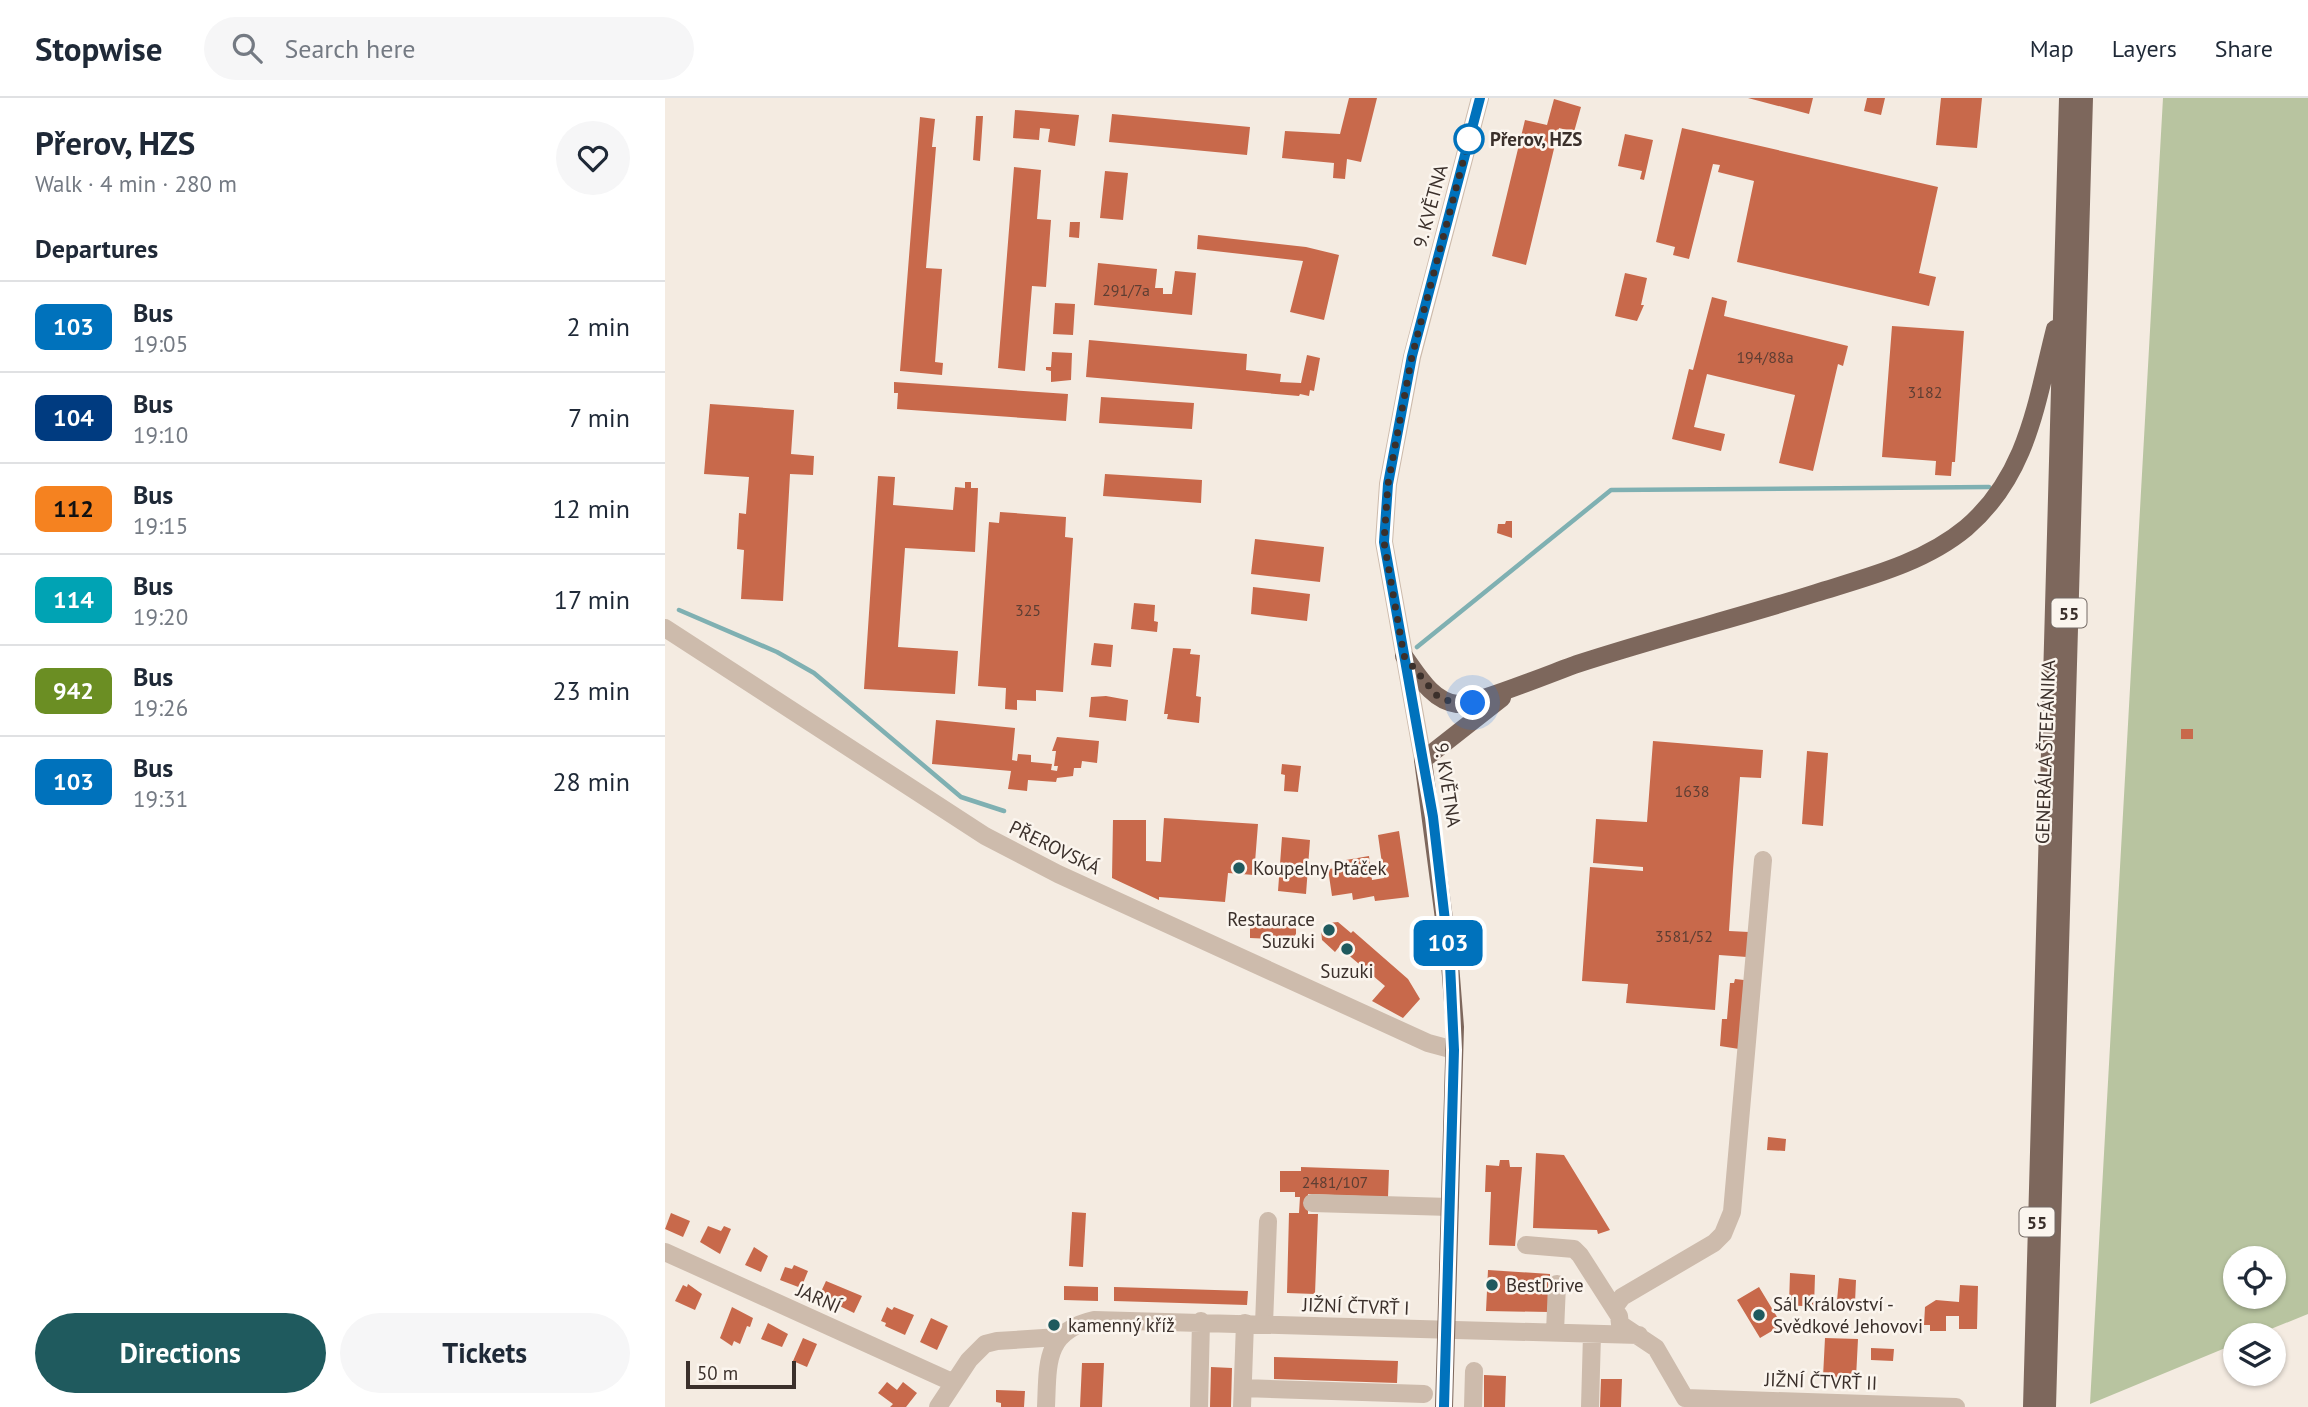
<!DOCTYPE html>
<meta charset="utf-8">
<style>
:root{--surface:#fff;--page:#f6f6f7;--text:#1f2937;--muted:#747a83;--line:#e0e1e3;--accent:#1f5a5e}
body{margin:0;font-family:"PT Sans",sans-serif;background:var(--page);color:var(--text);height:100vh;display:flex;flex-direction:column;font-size:26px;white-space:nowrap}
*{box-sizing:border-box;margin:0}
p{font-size:23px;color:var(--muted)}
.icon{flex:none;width:38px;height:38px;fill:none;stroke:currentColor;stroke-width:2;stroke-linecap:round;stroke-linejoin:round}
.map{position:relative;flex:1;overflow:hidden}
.panel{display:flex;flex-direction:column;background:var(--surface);width:665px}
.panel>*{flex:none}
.badge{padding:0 14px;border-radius:10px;font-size:24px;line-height:46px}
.tools{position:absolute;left:1558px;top:1148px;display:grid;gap:14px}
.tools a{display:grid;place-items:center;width:63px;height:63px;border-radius:50%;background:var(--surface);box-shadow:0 2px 5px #0004;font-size:35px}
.scale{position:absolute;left:21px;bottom:18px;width:110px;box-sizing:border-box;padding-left:7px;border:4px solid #3b302b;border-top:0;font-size:19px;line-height:24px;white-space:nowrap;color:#3b302b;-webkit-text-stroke:5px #fbf5ee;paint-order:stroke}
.you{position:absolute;width:35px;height:35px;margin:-18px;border:5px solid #fff;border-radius:50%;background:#1a73e8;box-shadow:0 0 0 10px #1a73e833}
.map>.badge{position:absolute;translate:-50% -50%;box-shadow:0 0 0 4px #fff}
h2{padding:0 35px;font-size:26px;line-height:63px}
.round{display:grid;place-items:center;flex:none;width:74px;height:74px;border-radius:37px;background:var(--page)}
.head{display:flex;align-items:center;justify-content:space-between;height:119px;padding:0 35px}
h1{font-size:33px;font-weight:600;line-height:52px}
.action{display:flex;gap:14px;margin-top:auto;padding:14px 35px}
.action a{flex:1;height:80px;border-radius:42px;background:var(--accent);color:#fff;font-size:28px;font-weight:600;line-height:80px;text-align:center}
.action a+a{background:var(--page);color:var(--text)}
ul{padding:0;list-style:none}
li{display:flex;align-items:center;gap:21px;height:91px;padding:0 35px;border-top:2px solid var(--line)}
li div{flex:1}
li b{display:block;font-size:26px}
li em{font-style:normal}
li .badge{min-width:77px;font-weight:700;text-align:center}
header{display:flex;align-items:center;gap:42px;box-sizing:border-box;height:98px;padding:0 35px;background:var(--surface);border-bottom:2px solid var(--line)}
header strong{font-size:33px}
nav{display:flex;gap:38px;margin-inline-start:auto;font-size:24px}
.search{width:490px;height:63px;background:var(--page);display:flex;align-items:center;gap:18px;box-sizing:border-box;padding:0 24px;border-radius:38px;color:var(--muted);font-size:26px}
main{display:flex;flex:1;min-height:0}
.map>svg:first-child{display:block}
.green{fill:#b8c4a0;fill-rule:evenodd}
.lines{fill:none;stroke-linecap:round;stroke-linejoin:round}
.stream{stroke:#7fb0b2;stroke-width:4.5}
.building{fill:#c8694b}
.minor{stroke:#cdbbac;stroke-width:18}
.major{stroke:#7d675c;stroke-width:18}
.line-casing{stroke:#fff;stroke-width:16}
.line{stroke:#0072bc;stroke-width:10}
.walk{stroke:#3b302b;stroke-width:7;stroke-dasharray:0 12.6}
.stop-dot{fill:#fff;stroke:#0072bc;stroke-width:3.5}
.poi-dot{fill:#1f5a5e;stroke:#fbf5ee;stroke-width:2.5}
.labels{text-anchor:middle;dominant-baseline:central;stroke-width:5;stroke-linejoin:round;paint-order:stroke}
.number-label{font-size:16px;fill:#5e3e33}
.shield{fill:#fbf5ee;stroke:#756b66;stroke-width:2}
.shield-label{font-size:18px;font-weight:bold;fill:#3b302b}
.stop-label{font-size:19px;font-weight:bold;fill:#3b302b;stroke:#fbf5ee;text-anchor:start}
.street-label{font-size:19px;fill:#3b302b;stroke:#fbf5ee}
.poi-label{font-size:19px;fill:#3b302b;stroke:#fbf5ee;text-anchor:start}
</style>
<header>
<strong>Stopwise</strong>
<div class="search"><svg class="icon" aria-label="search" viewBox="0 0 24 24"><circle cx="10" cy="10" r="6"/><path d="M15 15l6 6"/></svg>Search here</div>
<nav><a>Map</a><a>Layers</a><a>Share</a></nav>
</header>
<main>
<section class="panel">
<div class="head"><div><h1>Přerov, HZS</h1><p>Walk · 4 min · 280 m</p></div><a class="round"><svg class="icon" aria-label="heart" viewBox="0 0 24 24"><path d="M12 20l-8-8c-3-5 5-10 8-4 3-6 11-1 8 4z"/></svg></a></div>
<h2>Departures</h2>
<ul>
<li><span class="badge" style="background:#0072bc;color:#fff">103</span><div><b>Bus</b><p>19:05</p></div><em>2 min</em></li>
<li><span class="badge" style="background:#003b80;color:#fff">104</span><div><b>Bus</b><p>19:10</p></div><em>7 min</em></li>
<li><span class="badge" style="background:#f58220;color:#111">112</span><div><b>Bus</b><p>19:15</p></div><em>12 min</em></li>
<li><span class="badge" style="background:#00a3b4;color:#fff">114</span><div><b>Bus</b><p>19:20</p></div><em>17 min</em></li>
<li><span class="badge" style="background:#6b8e23;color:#fff">942</span><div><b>Bus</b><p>19:26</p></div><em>23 min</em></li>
<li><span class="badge" style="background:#0072bc;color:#fff">103</span><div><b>Bus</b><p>19:31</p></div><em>28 min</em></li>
</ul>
<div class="action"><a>Directions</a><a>Tickets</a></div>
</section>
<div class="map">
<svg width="1643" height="1309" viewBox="0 0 1643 1309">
<rect width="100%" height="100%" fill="#f4ebe1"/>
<path class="green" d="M1498 0H1643V1216L1591 1237H1570V1246L1425 1306ZM1570 1160H1608V1199H1570Z"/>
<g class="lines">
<path class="stream" d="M14 512 112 554 149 575 296 699 339 713
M752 549 946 392 1324 389"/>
</g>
<path class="building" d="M684 0H712L696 64 682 61 680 81 668 80 669 65 617 60 620 33 675 36Z
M1083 0H1148L1144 16Z
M1202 0H1220L1216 17 1199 13Z
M1276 0H1317L1312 50 1271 47Z
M889 1 916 9 909 34 894 30 861 167 827 158 860 22 882 27Z
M350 12 414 17 410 48 383 44 385 31 375 30 374 42 348 40Z
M447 16 585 29 582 57 444 44Z
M311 18H318L315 63 308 62Z
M255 19 270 21 267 49H271L261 170 277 171 270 264 278 265 277 277 235 273Z
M1017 30 1273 89 1254 175 1271 179 1264 208 1072 164 1089 83 1053 74 1055 67 1048 66 1024 161 1008 157 1010 149 991 144Z
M960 36 988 42 979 82 975 81 977 73 953 68Z
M349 69 376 72 372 121 386 122 381 189 367 188 360 273 333 270Z
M440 73 463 75 458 122 435 120Z
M405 124H415L414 140 404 139Z
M533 137 641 149 674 157 659 222 625 214 638 163 532 151Z
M433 165 492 171 490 190H498V196H507L510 173 531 175 527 217 429 207Z
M960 175 982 180 976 207H979L972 223 950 218Z
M1047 199 1062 203 1059 218 1183 248 1178 268 1173 266 1148 373 1114 365 1130 297 1042 276 1029 329 1060 336 1056 353 1007 341 1024 271 1028 272Z
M390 205 410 206 408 237 388 236Z
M1227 228 1299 233 1290 364H1287L1286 378 1270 377 1271 363 1217 359Z
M424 242 582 256 581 272 616 276 615 284 636 285 642 257 655 260 649 293 645 292 644 298 635 296 634 298 421 279Z
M387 254 407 255 406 282 386 284V273L381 272V269H386Z
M229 284 403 296 401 323 232 311 233 295H229Z
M436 299 529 305 527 331 434 325Z
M45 306 129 312 126 356 149 358 148 377 125 376 118 503 76 501 79 452 72 451 74 415 81 416 84 379 39 376Z
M440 376 537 382 536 405 438 398Z
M213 378 230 379 228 407 288 412 290 389 300 390V384H306V390H313L310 454 240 450 233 549 293 553 290 596 199 591Z
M335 414 401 419 400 439 408 440 398 594 371 592V603L352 602V612L340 611 341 590 313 588 324 424 334 425Z
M841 423H847V440L832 435 833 426H840Z
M590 441 659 449 655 484 586 476Z
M588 489 645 496 642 523 586 516Z
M469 505 490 507 489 523 493 524 492 534 466 531Z
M429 545 448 547 446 569 426 567Z
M508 550 526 551 525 556 535 557 531 598 536 599 534 625 502 621 503 616H499Z
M441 598 463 602 461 623 424 619 426 599Z
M271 622 350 630 347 662 352 663 353 656 366 657V664L387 666 386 672 392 673 393 668H389L391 653H387L392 639 434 643 432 665 417 663 416 670H409L408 678 392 680 391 684 363 682 362 693 343 691 346 673 267 666Z
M1516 631H1528V641H1516Z
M988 643 1098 652 1096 680 1075 679 1068 772 1064 833 1084 834 1082 859 1054 857 1050 912 961 905 963 886 917 883 925 769 978 773V769L928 765 931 721 982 724Z
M1142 653 1163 655 1158 728 1137 726Z
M617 666 636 668 633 694 619 693 620 677 616 676Z
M499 720 593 726 589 777 563 775 560 804 494 799V802L447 780 448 722H481V763L496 764Z
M734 733 744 799 710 803 709 798 688 802 687 795 667 798 663 771 683 769 681 762 704 758 707 782 719 780 713 737Z
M617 739 645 742 641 796 613 793Z
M585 822H626L631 828V836L626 842 585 840Z
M673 824 686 835 688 833 743 881 755 901 738 920 707 903 720 888 674 849 670 854 657 842 656 832 663 825Z
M1070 881 1079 882 1074 951 1055 948 1057 921H1062L1065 885H1069Z
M1103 1039 1121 1041 1120 1053 1102 1052Z
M871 1055 899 1057 945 1132 933 1136 932 1132 868 1130Z
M835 1062H844L845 1069H857L850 1148 824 1147 826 1094H820L821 1067 834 1068Z
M636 1069 724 1072 723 1099 643 1096V1116H653L650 1196 622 1195 624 1115H634L635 1099H630V1094H615V1073H636Z
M407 1114 421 1115 418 1169 404 1168Z
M6 1115 25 1123 18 1139 0 1131Z
M43 1128 56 1133 59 1128 66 1131 55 1156 35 1144Z
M89 1149 103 1158 96 1174 80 1167Z
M129 1167 143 1173 136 1190 115 1182 120 1169 127 1171Z
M823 1172 885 1176 884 1214 821 1213Z
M1125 1175 1150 1177 1149 1209 1124 1207Z
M1174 1180 1191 1182 1190 1205 1172 1203Z
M161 1183 197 1198 189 1215 154 1198Z
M23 1186 37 1196 30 1212 10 1203 18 1187 22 1189Z
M1295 1187 1313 1188 1312 1231H1294V1218H1281V1233H1265V1227H1259L1260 1209 1271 1202 1294 1204Z
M399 1188 433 1189V1203L399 1202Z
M449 1189 583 1193 582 1207 449 1203Z
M1094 1189 1117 1227 1095 1240 1072 1202Z
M67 1209 88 1220 85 1229 82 1228 75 1246 69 1243 67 1248 55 1240Z
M222 1209 227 1212 229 1209 249 1217 240 1237 220 1228 221 1225 216 1223Z
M266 1220 283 1228 272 1252 255 1244Z
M103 1225 123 1236 117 1249 96 1241Z
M138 1240 152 1246 142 1269 128 1263Z
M1160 1240 1193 1241 1191 1280 1158 1279Z
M1206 1250 1229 1251 1228 1263 1206 1262Z
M609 1259 733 1263 732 1285 609 1281Z
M417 1265H439L437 1309H415Z
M546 1269 567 1270 566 1309H545Z
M819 1277 841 1278 840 1309H819Z
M936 1281H957L956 1309H935Z
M222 1284 232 1292 238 1284 252 1295 241 1309H225L228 1306 213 1295Z
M331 1292 360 1293 359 1309H336V1305L331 1304Z"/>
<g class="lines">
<path class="minor" d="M0 530 320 738 393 776 763 945 789 952
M758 662 719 444 723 386 747 259 815 0
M647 1105 785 1109
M861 1147 909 1151 915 1157 954 1218 955 1226 991 1250 1020 1300 1291 1309
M0 1154 289 1285
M949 1210 957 1199 1049 1145 1058 1136 1067 1114 1098 762
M599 1226 603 1123
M890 1234 892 1186
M578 1290 759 1296
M273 1309 304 1262 320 1246 332 1243 394 1239
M381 1309C383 1266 379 1233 429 1222L974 1237
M534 1309 536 1223
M577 1309 580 1225
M808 1309 809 1273
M925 1309 927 1236"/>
<path class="major" d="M739 558C753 577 767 603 792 606 806 608 892 573 912 566 991 540 1072 520 1151 495 1202 479 1259 465 1301 430 1363 377 1371 305 1390 231
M779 1309 790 929 785 866 758 662 837 600
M1367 1309 1403 0
M1382 1309 1419 0"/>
</g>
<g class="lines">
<defs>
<path id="line" d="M779 1309 789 952 785 866 768 719 719 444 723 386 747 258 815 0"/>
</defs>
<use href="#line" class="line-casing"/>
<use href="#line" class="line"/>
<path class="walk" d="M804 41 747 258 723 386 719 444 739 558 773 599 792 606 808 605"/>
</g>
<circle class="stop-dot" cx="804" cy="41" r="14"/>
<g class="poi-dot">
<circle cx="574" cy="770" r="7"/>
<circle cx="664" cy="832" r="7"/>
<circle cx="682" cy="851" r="7"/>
<circle cx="827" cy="1187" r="7"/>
<circle cx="1094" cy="1217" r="7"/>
<circle cx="389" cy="1227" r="7"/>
</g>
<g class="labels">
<g class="number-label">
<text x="461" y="192">291/7a</text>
<text x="1100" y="259">194/88a</text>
<text x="1260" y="294">3182</text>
<text x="363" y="512">325</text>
<text x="1027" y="693">1638</text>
<text x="1019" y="838">3581/52</text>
<text x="670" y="1084">2481/107</text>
</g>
<g class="shield">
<rect x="1386.5" y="500.5" width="35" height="29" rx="5"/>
<rect x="1354.5" y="1109.5" width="35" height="29" rx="5"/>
</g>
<g class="shield-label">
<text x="1404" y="515">55</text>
<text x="1372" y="1124">55</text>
</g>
<g class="stop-label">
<text x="825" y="41">Přerov, HZS</text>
</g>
<g class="street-label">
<text transform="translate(765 108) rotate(-75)">9. KVĚTNA</text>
<text transform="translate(1380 654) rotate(-88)">GENERÁLA ŠTEFÁNIKA</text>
<text transform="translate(783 687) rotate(81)">9. KVĚTNA</text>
<text transform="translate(390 749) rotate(26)">PŘEROVSKÁ</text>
<text transform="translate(154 1200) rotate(24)">JARNÍ</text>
<text transform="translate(691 1208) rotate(2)">JIŽNÍ ČTVRŤ I</text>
<text transform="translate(1156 1283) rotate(2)">JIŽNÍ ČTVRŤ II</text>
</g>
<g class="poi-label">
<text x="588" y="770">Koupelny Ptáček</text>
<text x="650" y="821" text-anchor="end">Restaurace<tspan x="650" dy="22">Suzuki</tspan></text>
<text x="682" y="873" text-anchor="middle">Suzuki</text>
<text x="841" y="1187">BestDrive</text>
<text x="1108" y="1206">Sál Království -<tspan x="1108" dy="22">Svědkové Jehovovi</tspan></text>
<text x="403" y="1227">kamenný kříž</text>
</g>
</g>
</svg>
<div class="tools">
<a><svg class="icon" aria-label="locate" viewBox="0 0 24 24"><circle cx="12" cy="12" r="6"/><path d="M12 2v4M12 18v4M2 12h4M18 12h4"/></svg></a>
<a><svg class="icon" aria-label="layers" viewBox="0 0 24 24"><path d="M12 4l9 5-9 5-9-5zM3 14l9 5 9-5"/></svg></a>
</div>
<div class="scale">50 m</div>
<div class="you" style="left:808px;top:605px"></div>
<b class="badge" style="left:783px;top:845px;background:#0072bc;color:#fff">103</b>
</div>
</main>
